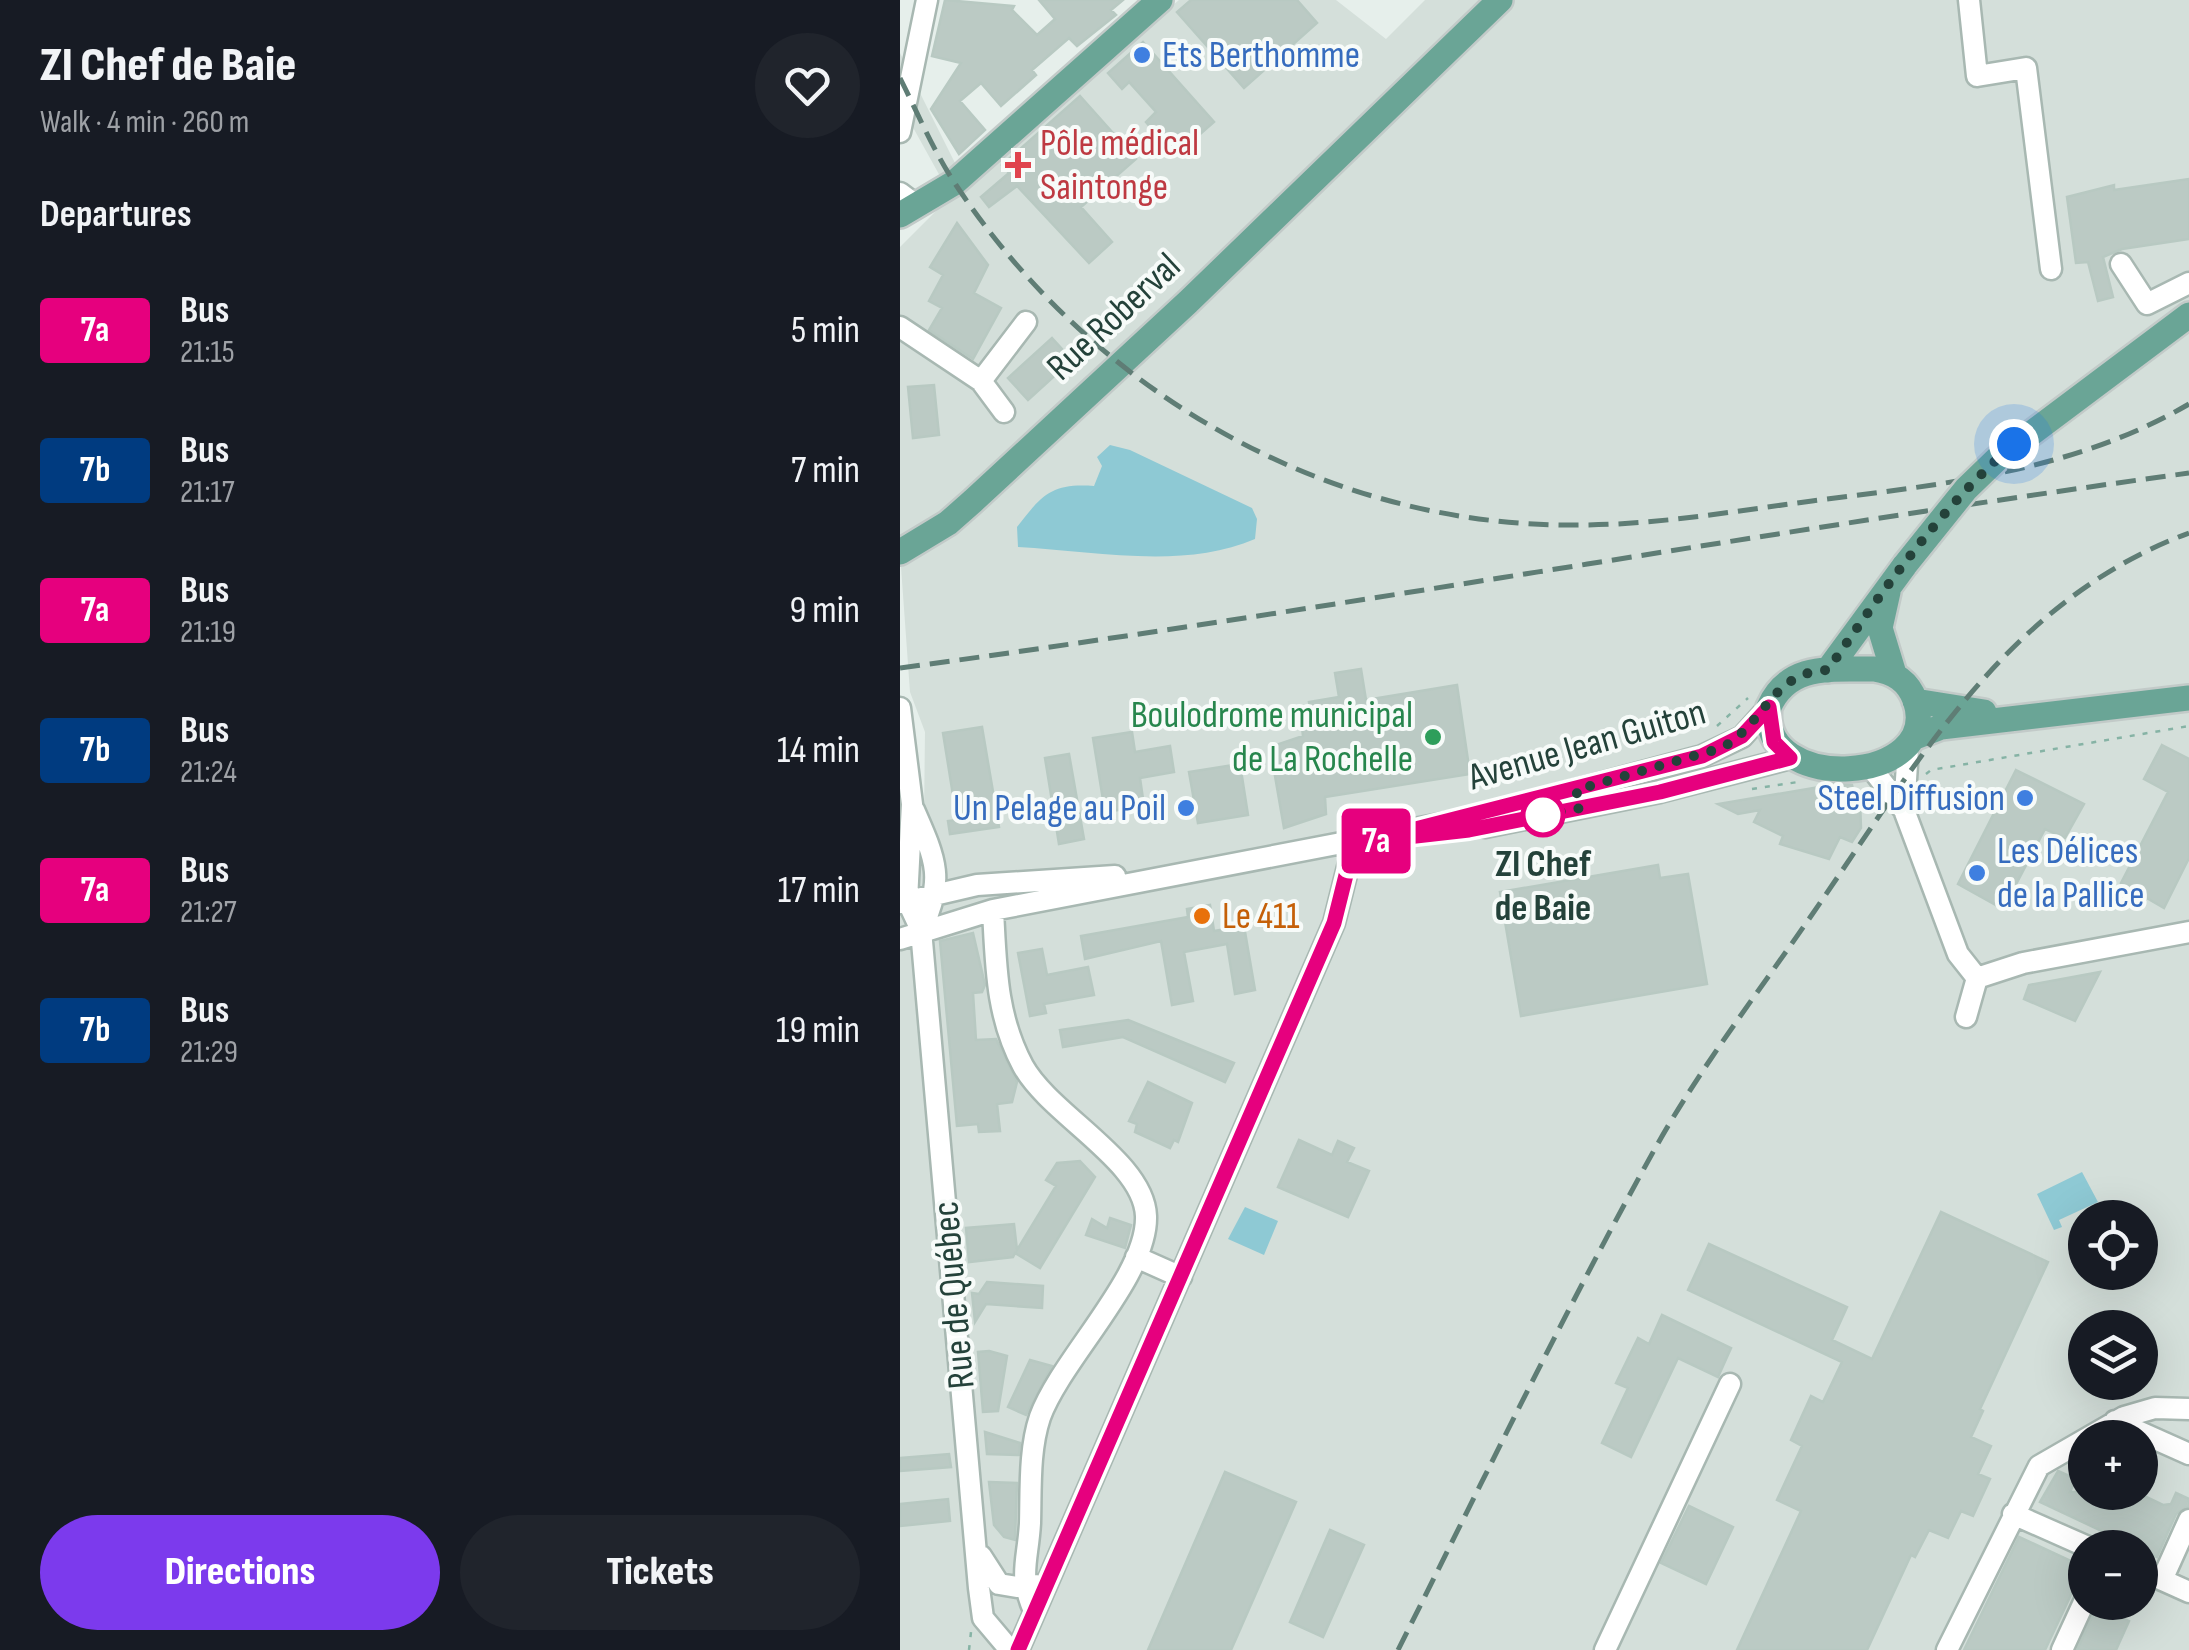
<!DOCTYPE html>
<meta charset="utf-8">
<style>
:root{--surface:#171b24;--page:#20242c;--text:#f1f3f6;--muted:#9ea1a6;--accent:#7c3aed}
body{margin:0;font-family:"Sofia Sans Condensed",sans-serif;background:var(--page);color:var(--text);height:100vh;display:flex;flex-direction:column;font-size:38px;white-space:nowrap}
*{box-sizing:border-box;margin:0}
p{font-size:32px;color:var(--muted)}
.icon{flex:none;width:55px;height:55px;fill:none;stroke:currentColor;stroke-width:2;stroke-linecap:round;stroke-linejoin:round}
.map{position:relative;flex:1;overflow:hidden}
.sheet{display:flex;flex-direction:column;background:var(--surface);width:900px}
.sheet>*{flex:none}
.badge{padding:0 20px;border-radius:8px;font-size:35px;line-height:65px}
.tools{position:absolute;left:1168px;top:1200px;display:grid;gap:20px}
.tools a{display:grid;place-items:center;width:90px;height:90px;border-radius:50%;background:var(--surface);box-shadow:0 10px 40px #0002;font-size:50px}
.you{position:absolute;width:50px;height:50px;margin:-25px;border:8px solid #fff;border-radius:50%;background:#1a73e8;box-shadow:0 0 0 15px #1a73e833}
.map>.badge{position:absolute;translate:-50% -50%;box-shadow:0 0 0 5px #fff}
h2{padding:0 40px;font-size:38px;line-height:90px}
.round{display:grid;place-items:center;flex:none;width:105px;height:105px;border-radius:52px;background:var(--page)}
.summary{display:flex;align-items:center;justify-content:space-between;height:170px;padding:0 40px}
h1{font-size:48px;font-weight:800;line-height:75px}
.button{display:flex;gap:20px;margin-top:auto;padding:20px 40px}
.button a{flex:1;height:115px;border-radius:60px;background:var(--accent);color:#fff;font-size:40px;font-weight:800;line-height:115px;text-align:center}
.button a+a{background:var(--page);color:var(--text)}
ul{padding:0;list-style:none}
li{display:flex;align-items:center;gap:30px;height:140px;padding:0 40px}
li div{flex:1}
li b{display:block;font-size:38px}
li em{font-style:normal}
li .badge{min-width:110px;font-weight:700;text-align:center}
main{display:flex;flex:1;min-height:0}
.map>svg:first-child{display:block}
.built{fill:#d4dfda;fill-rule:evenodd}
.water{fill:#8ec9d4}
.building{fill:#bbcac4;stroke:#b8c9c2;stroke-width:2.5}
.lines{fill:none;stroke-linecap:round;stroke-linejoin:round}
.minor-casing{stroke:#a8b8b2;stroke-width:25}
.major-casing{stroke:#c2cac8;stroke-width:30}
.path{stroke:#86b3a5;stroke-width:2.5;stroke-dasharray:5 8;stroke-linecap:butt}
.minor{stroke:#fff;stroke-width:20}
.major{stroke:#6aa596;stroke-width:25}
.rail{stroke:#5f7d75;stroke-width:5;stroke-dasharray:20 10;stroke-linecap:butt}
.major-bridge-casing{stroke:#c2cac8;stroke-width:30;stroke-linecap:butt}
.major-bridge{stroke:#6aa596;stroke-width:25}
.line-casing{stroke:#fff;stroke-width:22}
.line{stroke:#e6007e;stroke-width:15}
.walk{stroke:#24423a;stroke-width:10;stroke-dasharray:0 18}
.shop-dot{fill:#3f7fe0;stroke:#f7fbf9;stroke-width:4}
.health-dot{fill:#e0444e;stroke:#f7fbf9;stroke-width:4}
.leisure-dot{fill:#2e9e5b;stroke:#f7fbf9;stroke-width:4}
.stop-dot{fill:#fff;stroke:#e6007e;stroke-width:5}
.food-dot{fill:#e8710a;stroke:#f7fbf9;stroke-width:4}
.labels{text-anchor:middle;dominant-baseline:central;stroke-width:8;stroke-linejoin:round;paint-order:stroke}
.shop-label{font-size:38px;fill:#366cbe;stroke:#f7fbf9;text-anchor:start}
.health-label{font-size:38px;fill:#be3a42;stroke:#f7fbf9;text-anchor:start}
.street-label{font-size:38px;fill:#24423a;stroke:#f7fbf9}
.leisure-label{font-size:38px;fill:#27864d;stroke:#f7fbf9;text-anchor:end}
.stop-label{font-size:38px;font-weight:bold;fill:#24423a;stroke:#f7fbf9}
.food-label{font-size:38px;fill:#c56008;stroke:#f7fbf9;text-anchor:start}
</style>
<main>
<section class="sheet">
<div class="summary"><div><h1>ZI Chef de Baie</h1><p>Walk · 4 min · 260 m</p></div><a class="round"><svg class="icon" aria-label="heart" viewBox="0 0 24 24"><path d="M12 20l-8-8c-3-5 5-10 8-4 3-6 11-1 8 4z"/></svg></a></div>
<h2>Departures</h2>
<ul>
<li><span class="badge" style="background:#e6007e;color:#fff">7a</span><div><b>Bus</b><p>21:15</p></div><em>5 min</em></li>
<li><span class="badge" style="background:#003b80;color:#fff">7b</span><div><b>Bus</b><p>21:17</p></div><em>7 min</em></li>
<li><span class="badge" style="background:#e6007e;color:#fff">7a</span><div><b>Bus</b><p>21:19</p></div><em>9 min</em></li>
<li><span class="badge" style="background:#003b80;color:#fff">7b</span><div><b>Bus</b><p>21:24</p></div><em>14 min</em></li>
<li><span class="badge" style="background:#e6007e;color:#fff">7a</span><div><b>Bus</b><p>21:27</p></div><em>17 min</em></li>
<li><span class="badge" style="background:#003b80;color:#fff">7b</span><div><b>Bus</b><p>21:29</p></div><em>19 min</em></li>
</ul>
<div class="button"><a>Directions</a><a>Tickets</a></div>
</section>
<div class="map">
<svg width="1289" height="1650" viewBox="0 0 1289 1650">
<rect width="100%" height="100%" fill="#e6efeb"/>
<path class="built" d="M279 0H436L486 39 525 0H1289V1650H0V822L24 817 25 732 10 692 0 553V247L51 196 0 104V53L65 183ZM1185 1218H1240V1272H1185ZM1185 1328H1240V1382H1185ZM1185 1438H1240V1492H1185ZM1185 1548H1240V1602H1185Z"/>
<path class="water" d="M210 445 230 450 352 508 357 519 355 539C284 570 193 551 118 547L117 527C142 495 151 483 194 486L202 466 197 457Z
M1182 1172 1198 1202 1159 1220 1162 1227 1154 1230 1137 1194Z
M345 1207 378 1221 364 1255 328 1239Z"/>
<path class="building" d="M45 0 114 6 112 10 137 35 155 19 139 0H223L211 10 216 15 177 46 169 38 132 70 136 75 101 106 81 83 60 101 85 130 59 154 31 109 61 63 32 56Z
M291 0H397L417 23 344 88 277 12Z
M243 42 314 122 275 156 246 122 256 112 229 82 222 89 208 73Z
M180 96 236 159 181 207 212 242 189 263 117 186 89 207 81 197 109 173 102 165Z
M1289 179V239L1222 249 1203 257 1213 297 1198 301 1188 262 1176 263 1167 197 1214 185V190Z
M57 223 88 265 74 293 101 308 73 359 29 330 42 308 29 301 43 275 30 267Z
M152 338 172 360 128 400 108 378Z
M34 385 39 435 13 438 8 387Z
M461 669 466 700 557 685 570 774 425 797 426 814 384 828 370 747 403 736 402 727 413 725 409 702 439 697 435 673Z
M82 727 99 827 50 834 48 821 57 820 43 733Z
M232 732 235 752 270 746 274 772 240 778 244 806 205 812 193 738Z
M1262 745 1289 759V858L1264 908 1221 883 1268 792 1244 779Z
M169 754 184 839 159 844 145 758Z
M340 764 348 815 298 823 289 772Z
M1116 770 1184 804 1165 838 1145 829 1103 909 1058 884Z
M937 784 952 785 955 802 960 801 961 828 952 842 940 837 929 859 880 844 883 836 854 822 860 810 838 814 818 804Z
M758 865 760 878 788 874 807 984 621 1016 600 892Z
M310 905 314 931 344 926 355 990 335 994 327 944 284 952 293 1001 272 1005 261 941 185 959 181 936 288 917 287 909Z
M73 933 85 985 82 992 73 993 76 1040 96 1039 117 1082 112 1102 97 1104 100 1131 79 1132 78 1124 57 1126 40 941Z
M142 949 147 975 188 967 194 995 144 1004 146 1013 130 1016 118 953Z
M1200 972 1175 1021 1124 999 1129 985Z
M228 1020 334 1063 325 1082 223 1037 163 1047 160 1030Z
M248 1082 292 1103 278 1142 274 1140 270 1148 235 1132 237 1124 229 1121Z
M399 1140 432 1155 438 1141 454 1148 447 1162 469 1171 448 1217 378 1187Z
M180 1161 195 1177 140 1268 115 1253 113 1257 69 1262 66 1228 114 1224 117 1250 156 1186 146 1180 157 1163Z
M1041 1212 1148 1262 1080 1409 1083 1411 1071 1437 1091 1446 1078 1474 1090 1479 1073 1516 1061 1511 1048 1538 1029 1530 1015 1557 1011 1555 967 1650H837L901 1511 877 1500 902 1446 891 1440 911 1396 923 1402 942 1362 788 1290 809 1244 947 1307 932 1340 972 1359Z
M210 1218 231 1225 225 1248 186 1235 192 1219 207 1228Z
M87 1282 143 1286 142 1308 86 1304 75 1322 72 1293 79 1294Z
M762 1315 831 1348 818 1377 778 1358 731 1457 702 1443 728 1388 716 1383 738 1338 749 1344Z
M89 1351 107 1356 98 1411 83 1412 78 1352Z
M130 1360 152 1366 126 1415 108 1407Z
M85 1432 120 1443 119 1455 87 1454Z
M49 1454 51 1467 0 1471V1458Z
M1158 1471 1176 1479 1170 1492H1236L1263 1505 1271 1504 1276 1493 1289 1499V1506L1276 1514 1257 1557 1140 1502Z
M325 1472 396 1502 331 1650H248Z
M89 1482 117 1483 115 1540 104 1537 94 1525Z
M48 1499 50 1521 0 1526V1504Z
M789 1506 833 1527 806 1584 761 1563Z
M430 1530 464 1545 423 1637 390 1622Z
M1119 1537 1184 1567 1145 1650H1064Z
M1197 1606 1229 1621 1216 1650H1177Z"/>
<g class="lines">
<defs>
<path id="minor" d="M1069 0 1077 76 1126 68 1151 269
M0 132 27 0
M0 193 16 205
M1221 264 1247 304 1289 283
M0 327 81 381 104 412
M81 381 126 322
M0 708 12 804 7 900 21 930 79 1588 83 1618 110 1650
M969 765 1004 810 1058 954 1077 978 1123 963 1289 932
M14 810C36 860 45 879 21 930
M1004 810 1008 749
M585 827 760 792 891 758
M0 903 77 885 215 876
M93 910C96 965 96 1016 123 1066 150 1115 244 1161 246 1216 248 1276 161 1359 140 1417 129 1450 131 1488 130 1523 128 1561 118 1574 134 1611
M0 939 93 910 572 818 802 756 842 737 869 707
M1066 1017 1077 978
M236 1257 281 1277
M1215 1421 1289 1454
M1113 1514 1190 1548
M81 1556 99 1584 124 1588 135 1585
M1240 1570 1289 1592
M1262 1580 1289 1520
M118 1650 434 923 454 843
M705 1650 830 1384
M1047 1650 1139 1466 1224 1417 1255 1408 1289 1409
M1162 1650 1185 1600"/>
<path id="major" d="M0 215 54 183 260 0
M1097 459 1289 315
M0 552 48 523 73 501 288 302 600 0
M988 592 980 628 994 674
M974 669C994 672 1008 681 1015 700 1045 785 857 796 869 707 889 662 933 670 974 669Z
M928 670 1005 565
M1015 701 1084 712
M1015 737 1041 727 1289 698"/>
</defs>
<use href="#minor" class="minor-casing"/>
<use href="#major" class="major-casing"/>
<path class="path" d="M817 726 848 698
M1026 774 1031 770 1289 726
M852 789 898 782
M69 1650 71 1632"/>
<use href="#minor" class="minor"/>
<use href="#major" class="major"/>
<path class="rail" d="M0 78C18 114 34 152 56 185 194 393 428 528 679 525 757 525 835 511 912 501 1044 484 1172 472 1289 404
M0 668C431 610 858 532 1289 473
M498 1650C583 1481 665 1310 757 1145 805 1060 867 981 922 900 1023 753 1113 598 1289 533"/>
<defs>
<path id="major-bridge" d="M1005 565 1066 489 1097 459"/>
</defs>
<use href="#major-bridge" class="major-bridge-casing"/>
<use href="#major-bridge" class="major-bridge"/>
</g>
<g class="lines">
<defs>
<path id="line" d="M118 1650 434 923 454 843 569 830 760 792 890 758 874 742 869 707 842 736 802 756 484 837"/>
</defs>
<use href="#line" class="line-casing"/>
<use href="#line" class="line"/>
<path class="walk" d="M643 815 681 808 676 790 822 748C867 721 872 672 928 670 983 590 1040 508 1114 444"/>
</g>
<g class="shop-dot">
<circle cx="242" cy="55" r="10"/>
<circle cx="1125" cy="798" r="10"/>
<circle cx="286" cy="808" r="10"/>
<circle cx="1077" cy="873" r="10"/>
</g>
<path class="health-dot" d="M113 150h10v10h10v10h-10v10h-10v-10h-10v-10h10z"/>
<circle class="leisure-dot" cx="533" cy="737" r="10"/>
<circle class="stop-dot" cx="643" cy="815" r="20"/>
<circle class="food-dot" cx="302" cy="916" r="10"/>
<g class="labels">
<g class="shop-label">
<text x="262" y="55">Ets Berthomme</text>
<text x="1105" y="798" text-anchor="end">Steel Diffusion</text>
<text x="266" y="808" text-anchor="end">Un Pelage au Poil</text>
<text x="1097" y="851">Les Délices<tspan x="1097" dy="44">de la Pallice</tspan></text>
</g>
<g class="health-label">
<text x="140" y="143">Pôle médical<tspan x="140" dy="44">Saintonge</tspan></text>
</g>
<g class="street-label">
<text transform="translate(214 317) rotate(-43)">Rue Roberval</text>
<text transform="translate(687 745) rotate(-16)">Avenue Jean Guiton</text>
<text transform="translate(54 1295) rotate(-95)">Rue de Québec</text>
</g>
<g class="leisure-label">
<text x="513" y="715">Boulodrome municipal<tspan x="513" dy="44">de La Rochelle</tspan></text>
</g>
<g class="stop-label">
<text x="643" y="864">ZI Chef<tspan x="643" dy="44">de Baie</tspan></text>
</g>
<g class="food-label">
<text x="322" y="916">Le 411</text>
</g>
</g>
</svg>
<div class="tools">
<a><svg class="icon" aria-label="locate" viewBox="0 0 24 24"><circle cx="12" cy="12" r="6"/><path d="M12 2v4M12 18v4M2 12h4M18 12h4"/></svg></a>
<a><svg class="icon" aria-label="layers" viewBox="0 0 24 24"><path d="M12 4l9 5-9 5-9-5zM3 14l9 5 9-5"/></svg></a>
<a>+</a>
<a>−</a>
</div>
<div class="you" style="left:1114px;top:444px"></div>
<b class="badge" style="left:476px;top:841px;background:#e6007e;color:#fff">7a</b>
</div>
</main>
